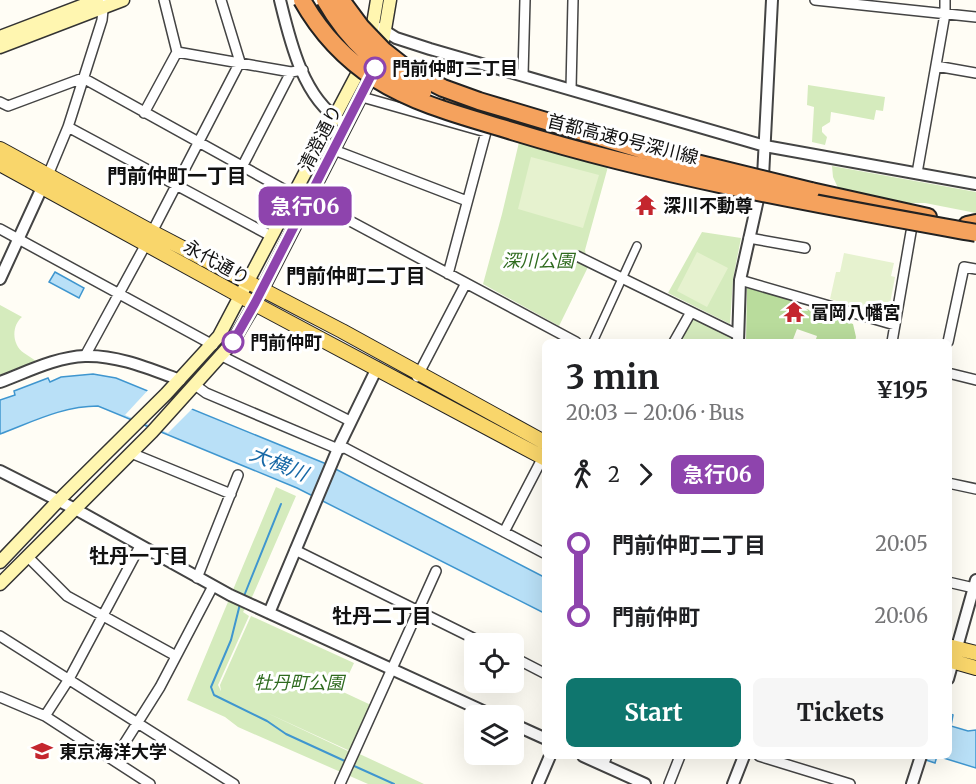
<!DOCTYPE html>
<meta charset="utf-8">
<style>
:root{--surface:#fff;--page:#f6f6f6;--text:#202124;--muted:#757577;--accent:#0f766e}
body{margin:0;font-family:Merriweather,"Noto Sans JP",serif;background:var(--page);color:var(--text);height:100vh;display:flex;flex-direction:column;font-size:22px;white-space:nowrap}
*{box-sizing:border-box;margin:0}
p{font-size:20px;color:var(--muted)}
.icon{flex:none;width:33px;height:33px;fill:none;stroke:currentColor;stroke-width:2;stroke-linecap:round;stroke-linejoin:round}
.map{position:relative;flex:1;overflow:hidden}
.side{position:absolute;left:542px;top:339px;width:410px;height:420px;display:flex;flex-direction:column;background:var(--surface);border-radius:9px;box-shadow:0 6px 24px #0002}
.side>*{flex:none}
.badge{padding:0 12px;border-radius:9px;font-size:21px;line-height:39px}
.fabs{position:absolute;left:464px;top:633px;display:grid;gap:12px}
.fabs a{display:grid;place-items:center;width:60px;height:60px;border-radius:9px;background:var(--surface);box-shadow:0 6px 24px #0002;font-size:30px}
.map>.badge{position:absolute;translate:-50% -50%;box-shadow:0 0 0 3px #fff}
.legs{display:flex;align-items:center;gap:9px;height:66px;padding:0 24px;font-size:20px}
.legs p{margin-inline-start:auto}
.overview{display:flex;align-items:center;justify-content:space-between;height:102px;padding:0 24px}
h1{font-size:33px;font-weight:700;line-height:45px}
.cta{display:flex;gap:12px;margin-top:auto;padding:12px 24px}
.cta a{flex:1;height:69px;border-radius:9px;background:var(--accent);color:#fff;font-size:24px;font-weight:700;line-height:69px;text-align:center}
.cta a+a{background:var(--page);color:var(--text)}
ul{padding:0 24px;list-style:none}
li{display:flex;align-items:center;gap:21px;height:72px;font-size:22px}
li i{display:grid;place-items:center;width:9px;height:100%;margin:0 8px;background:currentColor}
li i::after{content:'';width:15px;height:15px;margin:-8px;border:4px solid;border-radius:50%;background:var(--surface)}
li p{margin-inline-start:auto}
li:first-child i{background:linear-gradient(#0000 50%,currentColor 0)}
li:last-child i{background:linear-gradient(currentColor 50%,#0000 0)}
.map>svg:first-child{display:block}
.green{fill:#d5ebbd}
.forest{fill:#b9dc9c}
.pitch{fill:#e6f2cf}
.water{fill:#b9e0f7;stroke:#3f96cf;stroke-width:1.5}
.pier{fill:#fffdf5}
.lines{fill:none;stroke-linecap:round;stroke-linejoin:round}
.stream{stroke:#3f96cf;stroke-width:2}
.pedestrian-casing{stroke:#444;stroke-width:10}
.minor-casing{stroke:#444;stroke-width:12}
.tertiary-casing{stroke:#444;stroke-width:14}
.secondary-casing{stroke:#333;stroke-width:15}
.primary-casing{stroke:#222;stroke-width:16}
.motorway-casing{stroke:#222;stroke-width:20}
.pedestrian{stroke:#fff;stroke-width:7}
.minor{stroke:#fff;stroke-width:9}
.tertiary{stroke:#fff;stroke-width:10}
.secondary{stroke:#fff6b0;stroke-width:12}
.primary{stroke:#f9d66b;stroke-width:14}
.motorway{stroke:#f5a25d;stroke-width:16}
.motorway-bridge-casing{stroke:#222;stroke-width:20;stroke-linecap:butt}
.motorway-bridge{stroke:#f5a25d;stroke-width:16}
.line-1-casing{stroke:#fff;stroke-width:14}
.line-1{stroke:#8e44ad;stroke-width:9}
.stop-1-dot{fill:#fff;stroke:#8e44ad;stroke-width:3}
.labels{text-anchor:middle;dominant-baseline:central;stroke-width:6;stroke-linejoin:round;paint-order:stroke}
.stop-label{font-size:18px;font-weight:bold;fill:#111;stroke:#fff;text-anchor:start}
.street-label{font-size:18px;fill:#111;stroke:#fff}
.poi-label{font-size:18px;font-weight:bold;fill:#111;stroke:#fff;text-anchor:start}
.park-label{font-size:18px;font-style:italic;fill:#2f6b1f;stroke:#fff}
.neighbourhood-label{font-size:20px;font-weight:bold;fill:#111;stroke:#fff}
.water-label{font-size:20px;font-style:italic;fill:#1768a6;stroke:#fff}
</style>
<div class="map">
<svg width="976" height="784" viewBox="0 0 976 784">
<rect width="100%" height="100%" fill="#fffdf5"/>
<path class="green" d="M808 85 885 97 883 111 876 110 874 120 831 112 830 122 822 127V132L827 137 825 145 812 142 814 107 807 105Z
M520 138 609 163 585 250 588 267 559 326 483 284 502 214Z
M832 166 976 192V213L925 203H904L839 190 833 177Z
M702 232 741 238 733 279 730 324 668 293Z
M0 305 22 317C12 325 11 344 24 353 28 356 32 358 36 361L0 375Z
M692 318 731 337V342H680Z
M276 487 296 496 253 595 243 612 249 616 218 685 221 691 220 685 251 616 354 663 341 691 371 705 350 751 265 712 350 752 351 750 424 784H368L238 727 225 717 187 700Z"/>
<path class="forest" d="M747 288 795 300 794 305 853 324 856 337 855 342H815L817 336 797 329 792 342H746Z"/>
<path class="pitch" d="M531 157 599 175 583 228 518 209Z
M697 252 728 268 707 307 677 291Z
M844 253 894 263 891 276 895 277 888 314 886 315 830 299 836 272H840Z"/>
<path class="water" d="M55 272 84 288 79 298 49 282Z
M93 374 116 378 324 463 544 577V613L297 488 98 406C63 406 32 422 0 434V400L15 395 14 391 48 378 50 382 61 377Z
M948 713 953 715 951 726 968 731 976 730V768L937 756 935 763 914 756H948Z"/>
<path class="pier" d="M149 389 193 408 168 433 125 415Z"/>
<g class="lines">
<path class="stream" d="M244 596 281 504
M240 604 231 640 211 687 214 695 267 721 286 734 347 762
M352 765 394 784"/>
<defs>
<path id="pedestrian" d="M593 342 637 246"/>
<path id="minor" d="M164 0 177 52 291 72 303 70
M815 0 976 17
M936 66 976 73
M523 75 525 0
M571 89 573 0
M362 97 486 132 448 274
M0 102 8 106 83 78 294 195
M144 113 177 52
M68 127 271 236
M334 150 467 201
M242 167 291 72
M917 173 945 14V0
M48 175 68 127 102 20 104 0
M309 199 576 342
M0 229 213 345
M152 232 240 62 221 0
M749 238 805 248
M577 256 738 335
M740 280 895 325
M674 342 691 312
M892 342 911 232
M948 342 964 267 976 269
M85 356 146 244
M222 356 350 421
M948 373 976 380
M417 377 466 283
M195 385 206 393 338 449 345 448 544 553
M131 453 231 494
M948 483 976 489
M504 532 543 457
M295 550 485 644
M28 557 67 596 176 656
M197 578 238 475
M948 582 974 588
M0 636 234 784
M513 657 544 673
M0 697 45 716 150 784
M45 716 69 679 140 546
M759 756 850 784
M114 760 160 687 213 586
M603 765 607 756
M340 784 436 571
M669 784 680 756"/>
<path id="tertiary" d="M280 0C290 41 303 98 341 121
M380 28 396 38 430 49 765 146 976 184
M0 279 45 181
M738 342 740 280 763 177 772 0
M0 382C27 372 56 357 85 356 118 355 150 369 180 380
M0 471 75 509 230 595 494 716
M269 613 340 444 377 368
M948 679 976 580
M513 724 544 738
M583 756 645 784
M538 784 550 756
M733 784 744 756
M912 784 921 756"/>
<path id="secondary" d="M0 37 97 0
M370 42 377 0
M0 47 123 0
M381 53 390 0
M0 562 58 501 166 394 219 336 364 61
M0 584 152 432 232 343 255 304 375 69"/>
<path id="primary" d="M0 149 152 232 342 331 544 442
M0 164 255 304 544 458
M948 646 976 653
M948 660 976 668"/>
<path id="motorway" d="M452 103 563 135 587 136
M811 191 928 217
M967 225 976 223"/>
</defs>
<use href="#pedestrian" class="pedestrian-casing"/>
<use href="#minor" class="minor-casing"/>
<use href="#tertiary" class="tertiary-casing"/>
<use href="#secondary" class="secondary-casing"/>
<use href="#primary" class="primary-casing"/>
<use href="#motorway" class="motorway-casing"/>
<use href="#pedestrian" class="pedestrian"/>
<use href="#minor" class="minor"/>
<use href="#tertiary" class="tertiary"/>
<use href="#secondary" class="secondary"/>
<use href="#primary" class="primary"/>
<use href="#motorway" class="motorway"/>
<defs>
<path id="motorway-bridge" d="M302 0C320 32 345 59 376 79 419 106 467 117 515 132 666 178 822 205 976 233
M325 0C349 42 380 69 423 92
M341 0 361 27 383 50 411 72 443 88 479 101 643 150 811 191"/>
</defs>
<use href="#motorway-bridge" class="motorway-bridge-casing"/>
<use href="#motorway-bridge" class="motorway-bridge"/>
</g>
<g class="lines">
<defs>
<path id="line-1" d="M233 342 255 303 375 68"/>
</defs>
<use href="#line-1" class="line-1-casing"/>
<use href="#line-1" class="line-1"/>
</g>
<defs>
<symbol id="temple-bare" viewBox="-9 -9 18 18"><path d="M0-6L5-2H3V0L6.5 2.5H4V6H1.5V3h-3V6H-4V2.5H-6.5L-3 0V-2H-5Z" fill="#c4262e" stroke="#fff" stroke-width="2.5" paint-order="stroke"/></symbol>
<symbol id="university-bare" viewBox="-9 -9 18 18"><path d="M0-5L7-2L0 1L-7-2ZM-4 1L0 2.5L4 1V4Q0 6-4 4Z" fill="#c4262e" stroke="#fff" stroke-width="2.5" paint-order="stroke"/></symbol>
</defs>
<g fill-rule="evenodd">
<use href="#temple-bare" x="631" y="190" width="30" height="30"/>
<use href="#temple-bare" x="779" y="297" width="30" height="30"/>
<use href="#university-bare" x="27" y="736" width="30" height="30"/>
</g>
<g class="stop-1-dot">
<circle cx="375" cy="68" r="10"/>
<circle cx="233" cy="342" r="10"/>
</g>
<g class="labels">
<g class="stop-label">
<text x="392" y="68">門前仲町二丁目</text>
<text x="250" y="342">門前仲町</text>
</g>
<g class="street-label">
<text transform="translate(320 138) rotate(-63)">清澄通り</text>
<text transform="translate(623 139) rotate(14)">首都高速9号深川線</text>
<text transform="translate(217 262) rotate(29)">永代通り</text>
</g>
<g class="poi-label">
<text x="663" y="205">深川不動尊</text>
<text x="811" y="312">富岡八幡宮</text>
<text x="59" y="751">東京海洋大学</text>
</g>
<g class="park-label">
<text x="538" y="260">深川公園</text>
<text x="299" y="682">牡丹町公園</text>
</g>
<g class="neighbourhood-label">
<text x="177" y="175">門前仲町一丁目</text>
<text x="356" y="275">門前仲町二丁目</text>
<text x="139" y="555">牡丹一丁目</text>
<text x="382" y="615">牡丹二丁目</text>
</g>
<g class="water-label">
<text transform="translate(279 463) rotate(22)">大横川</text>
</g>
</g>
</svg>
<div class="fabs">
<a><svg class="icon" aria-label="locate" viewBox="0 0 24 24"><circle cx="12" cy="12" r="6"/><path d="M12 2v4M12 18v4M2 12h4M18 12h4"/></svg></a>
<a><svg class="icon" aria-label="layers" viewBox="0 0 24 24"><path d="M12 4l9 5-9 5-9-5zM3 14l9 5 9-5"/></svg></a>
</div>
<b class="badge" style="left:305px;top:206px;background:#8e44ad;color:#fff">急行06</b>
<section class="side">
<div class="overview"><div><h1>3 min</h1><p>20:03 – 20:06 · Bus</p></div><b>¥195</b></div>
<div class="legs"><svg class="icon" aria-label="walk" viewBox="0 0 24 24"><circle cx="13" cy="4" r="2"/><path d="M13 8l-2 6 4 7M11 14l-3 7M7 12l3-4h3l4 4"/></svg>2<svg class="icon" aria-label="forward" viewBox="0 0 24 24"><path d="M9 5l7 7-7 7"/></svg><b class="badge" style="background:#8e44ad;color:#fff">急行06</b></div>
<ul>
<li><i style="color:#8e44ad"></i><b>門前仲町二丁目</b><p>20:05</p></li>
<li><i style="color:#8e44ad"></i><b>門前仲町</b><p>20:06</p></li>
</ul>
<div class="cta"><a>Start</a><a>Tickets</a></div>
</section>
</div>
